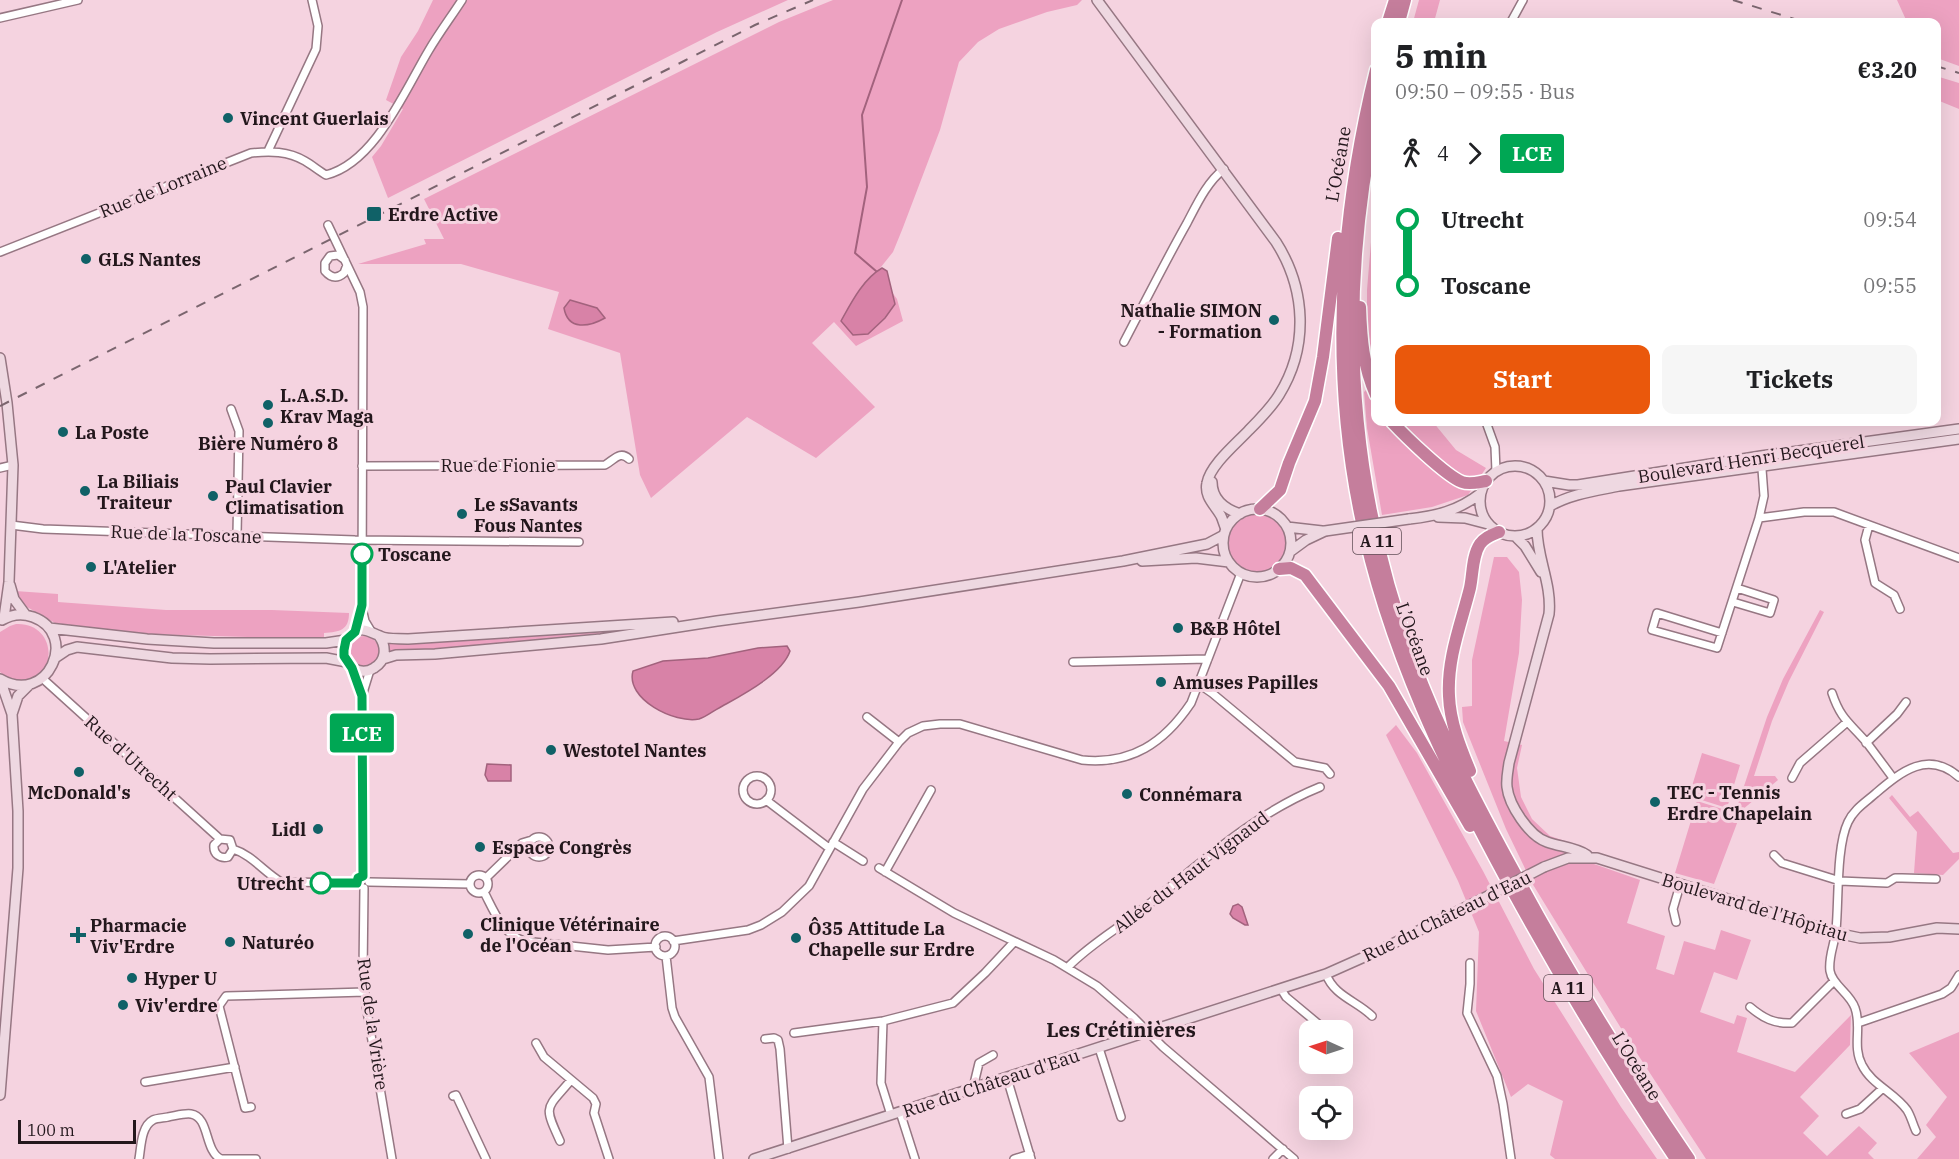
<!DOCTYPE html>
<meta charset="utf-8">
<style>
:root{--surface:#fff;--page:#f6f6f6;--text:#202124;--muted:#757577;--accent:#ea580c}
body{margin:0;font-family:"IBM Plex Serif",serif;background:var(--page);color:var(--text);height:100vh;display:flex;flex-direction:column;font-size:22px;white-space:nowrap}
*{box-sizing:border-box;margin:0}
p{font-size:20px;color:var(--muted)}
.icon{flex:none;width:33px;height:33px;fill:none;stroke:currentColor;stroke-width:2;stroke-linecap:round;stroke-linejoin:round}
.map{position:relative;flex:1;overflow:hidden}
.sheet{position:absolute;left:1371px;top:18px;width:570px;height:408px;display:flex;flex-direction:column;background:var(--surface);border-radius:12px;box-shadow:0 6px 24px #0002}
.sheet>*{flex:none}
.badge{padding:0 12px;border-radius:4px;font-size:21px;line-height:39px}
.needle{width:39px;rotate:273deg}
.tools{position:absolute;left:1299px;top:1020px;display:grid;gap:12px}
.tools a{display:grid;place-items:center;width:54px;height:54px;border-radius:12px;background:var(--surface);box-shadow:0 6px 24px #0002;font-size:30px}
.scale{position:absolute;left:18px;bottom:15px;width:118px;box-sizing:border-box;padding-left:6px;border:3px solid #23171c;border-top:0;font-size:16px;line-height:21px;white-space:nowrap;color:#23171c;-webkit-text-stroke:4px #f5d3e0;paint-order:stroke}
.map>.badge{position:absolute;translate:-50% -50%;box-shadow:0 0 0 3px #fff}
.legs{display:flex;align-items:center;gap:9px;height:66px;padding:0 24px;font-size:20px}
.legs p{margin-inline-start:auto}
.head{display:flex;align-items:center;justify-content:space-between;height:102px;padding:0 24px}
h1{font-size:33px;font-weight:700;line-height:45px}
.action{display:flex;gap:12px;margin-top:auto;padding:12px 24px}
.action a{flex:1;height:69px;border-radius:12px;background:var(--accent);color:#fff;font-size:24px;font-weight:700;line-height:69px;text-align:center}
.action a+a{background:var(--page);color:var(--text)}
ul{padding:0 24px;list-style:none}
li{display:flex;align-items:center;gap:21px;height:66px;font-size:22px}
li i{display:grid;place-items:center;width:9px;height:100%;margin:0 8px;background:currentColor}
li i::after{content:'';width:15px;height:15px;margin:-8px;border:4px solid;border-radius:50%;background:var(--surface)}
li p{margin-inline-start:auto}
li:first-child i{background:linear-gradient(#0000 50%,currentColor 0)}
li:last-child i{background:linear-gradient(currentColor 50%,#0000 0)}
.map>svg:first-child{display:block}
.green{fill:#eda2c1}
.water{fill:#d882a7;stroke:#a2627d;stroke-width:1.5}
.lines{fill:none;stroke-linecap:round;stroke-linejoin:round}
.stream{stroke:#a2627d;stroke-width:2}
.street-casing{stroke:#967783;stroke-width:10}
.secondary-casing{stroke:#967783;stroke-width:12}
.highway-casing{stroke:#fff;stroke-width:15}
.street{stroke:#fff;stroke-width:7}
.secondary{stroke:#eed8e1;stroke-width:9}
.highway{stroke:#c57e9c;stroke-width:12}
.rail{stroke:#7a656e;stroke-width:2;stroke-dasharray:10 10;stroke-linecap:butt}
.secondary-bridge-casing{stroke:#967783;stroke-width:12;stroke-linecap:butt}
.secondary-bridge{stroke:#eed8e1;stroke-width:9}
.line-1-casing{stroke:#fff;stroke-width:14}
.line-1{stroke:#00a754;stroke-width:9}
.poi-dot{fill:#106167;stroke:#f5d3e0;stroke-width:2}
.stop-1-dot{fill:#fff;stroke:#00a754;stroke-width:3}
.labels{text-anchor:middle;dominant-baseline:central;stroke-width:6;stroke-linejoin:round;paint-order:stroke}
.shield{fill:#f5d3e0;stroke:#624f57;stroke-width:1.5}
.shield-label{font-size:16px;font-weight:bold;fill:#23171c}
.poi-label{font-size:18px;font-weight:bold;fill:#23171c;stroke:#f5d3e0;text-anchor:start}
.street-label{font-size:18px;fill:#23171c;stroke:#f5d3e0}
.stop-label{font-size:18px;font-weight:bold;fill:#23171c;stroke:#f5d3e0;text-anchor:start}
.neighbourhood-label{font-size:20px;font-weight:bold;fill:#23171c;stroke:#f5d3e0}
</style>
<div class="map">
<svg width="1959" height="1159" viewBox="0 0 1959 1159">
<rect width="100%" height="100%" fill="#f5d3e0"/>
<path class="green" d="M433 0H788L717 32 388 198 372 157 381 146 403 109 386 100 401 57 418 31Z
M833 0H1082L1077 5 1047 12 999 29 978 42 959 62 940 130 902 230 893 252 877 272 897 299 903 321 856 346 834 322 812 343 875 407 816 458 747 417 651 498 640 475 620 353 548 329 559 292 461 264H358L426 244 424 239H444L424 199 779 22Z
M1419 0H1440L1434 22H1413Z
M1897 0H1959V66L1937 58 1936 22H1907Z
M1936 76 1959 83V109L1937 100Z
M1375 194V375L1367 325V290Z
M1375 381 1376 422H1433L1456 450 1486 468 1468 495 1432 507 1382 515 1367 428 1364 392Z
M1228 543a29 29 0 1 1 58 0a29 29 0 1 1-58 0Z
M1494 557H1507L1519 572 1522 600 1519 653 1504 741 1522 745 1517 768 1521 797 1532 819 1550 836 1565 841 1574 862 1594 864 1640 880 1627 923 1665 936 1656 969 1674 975 1684 941 1715 950 1721 930 1751 940 1737 980 1714 972 1700 1012 1734 1024 1737 1015 1747 1018 1737 1052 1795 1072 1851 1015 1850 1045 1800 1097 1819 1116 1803 1133 1827 1156 1859 1126 1877 1143 1868 1153 1874 1159H1706L1627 1038 1532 883 1506 829 1463 722 1462 707 1472 706V660Z
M15 591 58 594V602L166 610H272L349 613C349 630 340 632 324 633V638H281L146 634 62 624 55 623 27 607 20 601Z
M1820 610 1824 612 1789 681 1772 721 1754 776H1775L1778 780 1742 810 1714 884 1675 873 1697 801 1735 813 1767 717 1783 679Z
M16 624C57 622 60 679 21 680 13 681 6 678 0 672V632L10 626Z
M632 629V632L388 655 386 641 414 643Z
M349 651a15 15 0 1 1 30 0a15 15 0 1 1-30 0Z
M1396 725 1417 753 1483 871 1534 969 1621 1107 1657 1159H1555L1550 1155 1563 1101 1528 1084 1511 1097 1476 1011 1479 932 1458 881 1386 735Z
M1702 753 1740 765 1727 808 1689 796Z
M1892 795 1910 817 1918 811 1953 853 1959 852V859L1943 875 1914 873 1917 832 1889 798Z
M1959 1032V1159H1917L1936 1137 1926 1125 1947 1097 1909 1053Z"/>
<path class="water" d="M882 268 887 271 895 304 885 318 868 334 853 335 841 321C851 303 863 279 882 268Z
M570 300 597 308 605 318C589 327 568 331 564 308Z
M787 646 790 651C782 675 740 696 719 708 713 711 706 717 699 719 675 724 625 699 633 671L663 661 708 658 758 648Z
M487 764 511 765V781H488L485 775Z
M1238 904 1242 907 1248 925H1245L1233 918 1230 914 1233 906Z"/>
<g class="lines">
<path class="stream" d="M876 271 855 253 867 187 862 115 902 0"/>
<defs>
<path id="street" d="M0 18 78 0
M1511 22 1523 0
M268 151 316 49 318 26 312 0
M328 225 360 292 363 307 362 591V605L355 632
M0 252 251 153C270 151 288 151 305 161 312 165 319 171 326 175 375 163 405 90 429 50 439 33 451 17 462 0
M345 260 338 255 330 256 325 263V271C331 278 337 279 344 273L347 265
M1124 342C1145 302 1165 262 1187 223 1197 204 1207 182 1224 169
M231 409 239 431 237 535
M1486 422 1495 447 1496 471
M362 466 605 465C614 460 620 450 629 459
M0 468 13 465
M1759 518 1804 512H1834L1959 558
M11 525 43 529 355 540 579 542
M1869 525 1865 540 1875 583 1894 595 1900 609
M1733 602 1770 613 1774 600 1737 588
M362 608 365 621 371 631
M1722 633 1657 613 1652 630 1717 648 1759 518 1764 496 1761 456
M1073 662 1208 659
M352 667 361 694
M42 678 220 839
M1199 684 1212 693 1295 762 1325 768 1330 774
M1832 693C1841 720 1850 723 1867 743 1876 755 1885 767 1893 778
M867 717 899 742
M1866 743 1897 714 1906 702
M743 790a14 14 0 1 1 28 0a14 14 0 1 1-28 0Z
M1792 778 1800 763 1846 723
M766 800 829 848
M529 847a10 10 0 1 1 20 0a10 10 0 1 1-20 0Z
M220 839 214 845C213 854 220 859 228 857L233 849
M220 839 230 840 233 849
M833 842 863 861
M233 849C252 855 264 872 281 882L357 883
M1774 855 1782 863 1840 881 1887 883 1895 878H1902L1936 879
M879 868 954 913 1054 960 1097 986 1134 1018 1163 1047 1294 1159
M885 872 931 790
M470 884a9 9 0 1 1 18 0a9 9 0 1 1-18 0Z
M363 876 362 696 370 670
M486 878 522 843 532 840
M369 882 470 884
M364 888 363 974 366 1005 392 1159
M484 892C494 911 502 934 524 941L608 950 656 947
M1676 922 1673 909 1680 885
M655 946a10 10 0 1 1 20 0a10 10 0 1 1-20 0Z
M673 941 748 930 761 925 782 912 809 886 863 789 899 742 908 733 923 726 940 724H960L1082 760C1131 765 1164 743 1191 703L1241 573
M666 956 672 1008 675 1017 709 1077 719 1159
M1470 963V984L1467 1013 1497 1076 1503 1104 1511 1159
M1068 967C1090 944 1119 928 1144 908 1200 864 1253 814 1320 787
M1326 974C1334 996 1357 1001 1372 1016
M1281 989 1286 997 1322 1027 1323 1030
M1750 1007C1763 1018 1774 1024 1792 1023L1834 981
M883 1021 881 1083 891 1115
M1858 1023 1942 994 1951 988 1959 975
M794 1033 883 1021 953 1003 985 973 1014 942
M765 1039 774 1038 778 1040 780 1049 788 1149
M536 1043 544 1057 593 1098 596 1104 594 1113 609 1159
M1099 1048 1121 1117
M1007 1078 1031 1159
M145 1082 235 1067
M973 1088 979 1063 993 1055
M453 1096 456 1095 486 1159
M251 1107 245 1108 219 1006 226 996 365 992
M900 1112 915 1159
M1846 1114 1860 1109 1883 1088
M1916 1131C1913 1125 1911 1116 1907 1110 1895 1093 1871 1084 1862 1065 1852 1046 1862 1027 1855 1008 1850 993 1832 985 1830 971 1828 957 1835 943 1836 930 1839 901 1836 847 1848 822 1854 809 1866 802 1876 793 1902 771 1928 750 1959 777
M560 1141C543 1104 546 1110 571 1080
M139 1159C141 1148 141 1126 153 1120 157 1118 164 1118 168 1117 175 1116 184 1113 191 1114 210 1117 204 1151 221 1159
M222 1159H256
M1014 1159 1030 1154
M1273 1159 1283 1149"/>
<path id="secondary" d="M1097 0 1276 242C1306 289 1309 347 1279 395 1271 408 1260 419 1249 430 1237 443 1210 465 1207 483 1204 497 1215 505 1221 516 1223 520 1224 525 1226 529
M0 358 7 403 13 465 9 582 4 618
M1480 501a35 35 0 1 1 70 0a35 35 0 1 1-70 0Z
M1544 481 1569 485H1578L1761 456 1959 429
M1212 482C1212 499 1225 509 1240 514
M1550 506C1571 494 1595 491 1619 486L1959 439
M1223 543a34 34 0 1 1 68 0a34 34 0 1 1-68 0Z
M1438 517 1465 518 1488 524
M1409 519C1436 516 1458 511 1481 493
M1287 527 1322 531
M1537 529C1537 558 1552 584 1549 614L1509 763C1508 771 1506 779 1507 787 1509 805 1529 836 1547 842 1561 847 1574 847 1587 855
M1515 536 1525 546 1541 572
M1291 551 1306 540 1325 531
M1142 561 1196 558 1229 562
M10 585 14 599 25 614
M49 628 147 639 214 643H326L346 640
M379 636C387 647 386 661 374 668 353 681 333 651 350 635 362 625 369 632 380 636 388 640 399 638 408 639L673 622
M55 658 67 650 77 647 172 658 210 659 326 658 347 662
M383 659 396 655 435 654 601 639 717 621 859 602 1123 561 1207 544 1224 535
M0 679C48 707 80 634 33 617 22 613 12 614 2 620
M12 714 18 696 29 685
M1544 867 1568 858H1597L1836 933 1860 938 1889 937 1937 928 1959 929
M0 1095 18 868V811L12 714 0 679
M754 1159 1326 974 1380 950 1482 899"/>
<path id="highway" d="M1388 22 1395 0
M1399 22 1405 0
M1376 70C1340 216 1330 365 1360 513 1387 648 1448 773 1514 893 1564 984 1618 1073 1676 1159
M1376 114C1337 300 1347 482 1413 660 1441 736 1479 808 1518 879 1570 975 1627 1068 1689 1159
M1360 307C1361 338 1363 366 1376 395
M1392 422C1405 436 1446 476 1462 482 1470 485 1479 482 1486 481
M1260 509 1280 490 1289 463 1315 401 1323 357 1338 238
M1279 569 1291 568 1305 575 1389 686 1470 826
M1470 771C1460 747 1450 722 1449 696 1447 658 1461 624 1470 588 1473 574 1472 556 1480 544 1485 537 1492 535 1499 532"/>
</defs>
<use href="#street" class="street-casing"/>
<use href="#secondary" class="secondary-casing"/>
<use href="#highway" class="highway-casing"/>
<use href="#street" class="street"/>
<use href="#secondary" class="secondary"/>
<use href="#highway" class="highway"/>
<path class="rail" d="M1733 0 1804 22
M1936 66 1959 73
M0 406 684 61 755 25 813 0"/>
<defs>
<path id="secondary-bridge" d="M1325 531 1409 519
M1482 899 1544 867"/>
</defs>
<use href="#secondary-bridge" class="secondary-bridge-casing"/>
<use href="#secondary-bridge" class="secondary-bridge"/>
</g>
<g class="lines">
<defs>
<path id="line-1" d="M321 883H357L358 878 363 876 362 696 352 668 344 656V650L346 640 355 632 362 605V554"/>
</defs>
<use href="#line-1" class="line-1-casing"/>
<use href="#line-1" class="line-1"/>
</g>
<g class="poi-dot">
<circle cx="228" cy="118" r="6"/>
<rect x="366" y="206" width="16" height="16" rx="3"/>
<circle cx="86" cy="259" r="6"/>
<circle cx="1274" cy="320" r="6"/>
<circle cx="268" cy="405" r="6"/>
<circle cx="268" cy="423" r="6"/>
<circle cx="63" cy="432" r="6"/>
<circle cx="85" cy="491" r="6"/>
<circle cx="213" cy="496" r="6"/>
<circle cx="462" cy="514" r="6"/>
<circle cx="91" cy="567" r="6"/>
<circle cx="1178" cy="628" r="6"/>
<circle cx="1161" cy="682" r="6"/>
<circle cx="551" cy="750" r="6"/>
<circle cx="79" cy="772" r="6"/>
<circle cx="1127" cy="794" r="6"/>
<circle cx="1655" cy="802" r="6"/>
<circle cx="318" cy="829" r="6"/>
<circle cx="480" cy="847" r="6"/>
<circle cx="468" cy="934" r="6"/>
<path d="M75 926h6v6h6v6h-6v6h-6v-6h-6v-6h6z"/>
<circle cx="796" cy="938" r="6"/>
<circle cx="230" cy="942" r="6"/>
<circle cx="132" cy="978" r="6"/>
<circle cx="123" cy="1005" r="6"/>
</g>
<g class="stop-1-dot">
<circle cx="362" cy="554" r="10"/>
<circle cx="321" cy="883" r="10"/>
</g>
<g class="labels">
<g class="shield">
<rect x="1353" y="528" width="48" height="26" rx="4.5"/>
<rect x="1544" y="975" width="48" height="26" rx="4.5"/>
</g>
<g class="shield-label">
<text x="1377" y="541">A 11</text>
<text x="1568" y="988">A 11</text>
</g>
<g class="poi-label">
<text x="240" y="118">Vincent Guerlais</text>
<text x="388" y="214">Erdre Active</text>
<text x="98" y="259">GLS Nantes</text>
<text x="1262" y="310" text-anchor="end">Nathalie SIMON<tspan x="1262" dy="21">- Formation</tspan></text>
<text x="280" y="395">L.A.S.D.<tspan x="280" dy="21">Krav Maga</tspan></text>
<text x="75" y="432">La Poste</text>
<text x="268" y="443" text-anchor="middle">Bière Numéro 8</text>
<text x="97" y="481">La Biliais<tspan x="97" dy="21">Traiteur</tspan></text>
<text x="225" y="486">Paul Clavier<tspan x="225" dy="21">Climatisation</tspan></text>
<text x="474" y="504">Le sSavants<tspan x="474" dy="21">Fous Nantes</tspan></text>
<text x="103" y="567">L'Atelier</text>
<text x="1190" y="628">B&amp;B Hôtel</text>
<text x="1173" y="682">Amuses Papilles</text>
<text x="563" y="750">Westotel Nantes</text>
<text x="79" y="792" text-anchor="middle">McDonald's</text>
<text x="1667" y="792">TEC - Tennis<tspan x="1667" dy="21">Erdre Chapelain</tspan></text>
<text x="1139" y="794">Connémara</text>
<text x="306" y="829" text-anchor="end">Lidl</text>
<text x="492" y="847">Espace Congrès</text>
<text x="480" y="924">Clinique Vétérinaire<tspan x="480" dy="21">de l'Océan</tspan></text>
<text x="90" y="925">Pharmacie<tspan x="90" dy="21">Viv'Erdre</tspan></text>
<text x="808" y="928">Ô35 Attitude La<tspan x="808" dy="21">Chapelle sur Erdre</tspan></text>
<text x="242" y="942">Naturéo</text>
<text x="144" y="978">Hyper U</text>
<text x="135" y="1005">Viv'erdre</text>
</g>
<g class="street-label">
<text transform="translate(1338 164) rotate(-80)">L’Océane</text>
<text transform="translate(163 187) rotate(-22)">Rue de Lorraine</text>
<text transform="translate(1751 459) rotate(-9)">Boulevard Henri Becquerel</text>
<text x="498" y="465">Rue de Fionie</text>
<text transform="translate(186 534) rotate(2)">Rue de la Toscane</text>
<text transform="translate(1415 639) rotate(70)">L’Océane</text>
<text transform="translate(131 758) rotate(42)">Rue d'Utrecht</text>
<text transform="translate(1191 872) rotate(-37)">Allée du Haut Vignaud</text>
<text transform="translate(1755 907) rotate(17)">Boulevard de l'Hôpitau</text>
<text transform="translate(1447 916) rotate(-26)">Rue du Château d'Eau</text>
<text transform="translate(373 1024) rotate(82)">Rue de la Vrière</text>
<text transform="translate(1637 1066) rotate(58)">L’Océane</text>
<text transform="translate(991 1083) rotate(-18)">Rue du Château d'Eau</text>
</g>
<g class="stop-label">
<text x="378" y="554">Toscane</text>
<text x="304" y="883" text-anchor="end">Utrecht</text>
</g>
<g class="neighbourhood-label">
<text x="1121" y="1029">Les Crétinières</text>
</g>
</g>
</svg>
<div class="tools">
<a><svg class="needle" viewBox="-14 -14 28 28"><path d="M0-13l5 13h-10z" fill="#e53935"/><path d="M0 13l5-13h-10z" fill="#757577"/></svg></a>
<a><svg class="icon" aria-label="locate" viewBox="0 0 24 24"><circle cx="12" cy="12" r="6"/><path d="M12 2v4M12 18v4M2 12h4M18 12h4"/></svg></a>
</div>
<div class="scale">100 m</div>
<b class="badge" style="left:362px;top:733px;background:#00a754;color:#fff">LCE</b>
<section class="sheet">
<div class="head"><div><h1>5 min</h1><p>09:50 – 09:55 · Bus</p></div><b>€3.20</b></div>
<div class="legs"><svg class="icon" aria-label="walk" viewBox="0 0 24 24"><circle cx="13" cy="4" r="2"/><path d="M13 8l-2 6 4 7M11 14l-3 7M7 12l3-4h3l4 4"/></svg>4<svg class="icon" aria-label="forward" viewBox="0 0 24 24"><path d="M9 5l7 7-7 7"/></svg><b class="badge" style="background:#00a754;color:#fff">LCE</b></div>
<ul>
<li><i style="color:#00a754"></i><b>Utrecht</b><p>09:54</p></li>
<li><i style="color:#00a754"></i><b>Toscane</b><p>09:55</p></li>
</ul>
<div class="action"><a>Start</a><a>Tickets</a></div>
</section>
</div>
